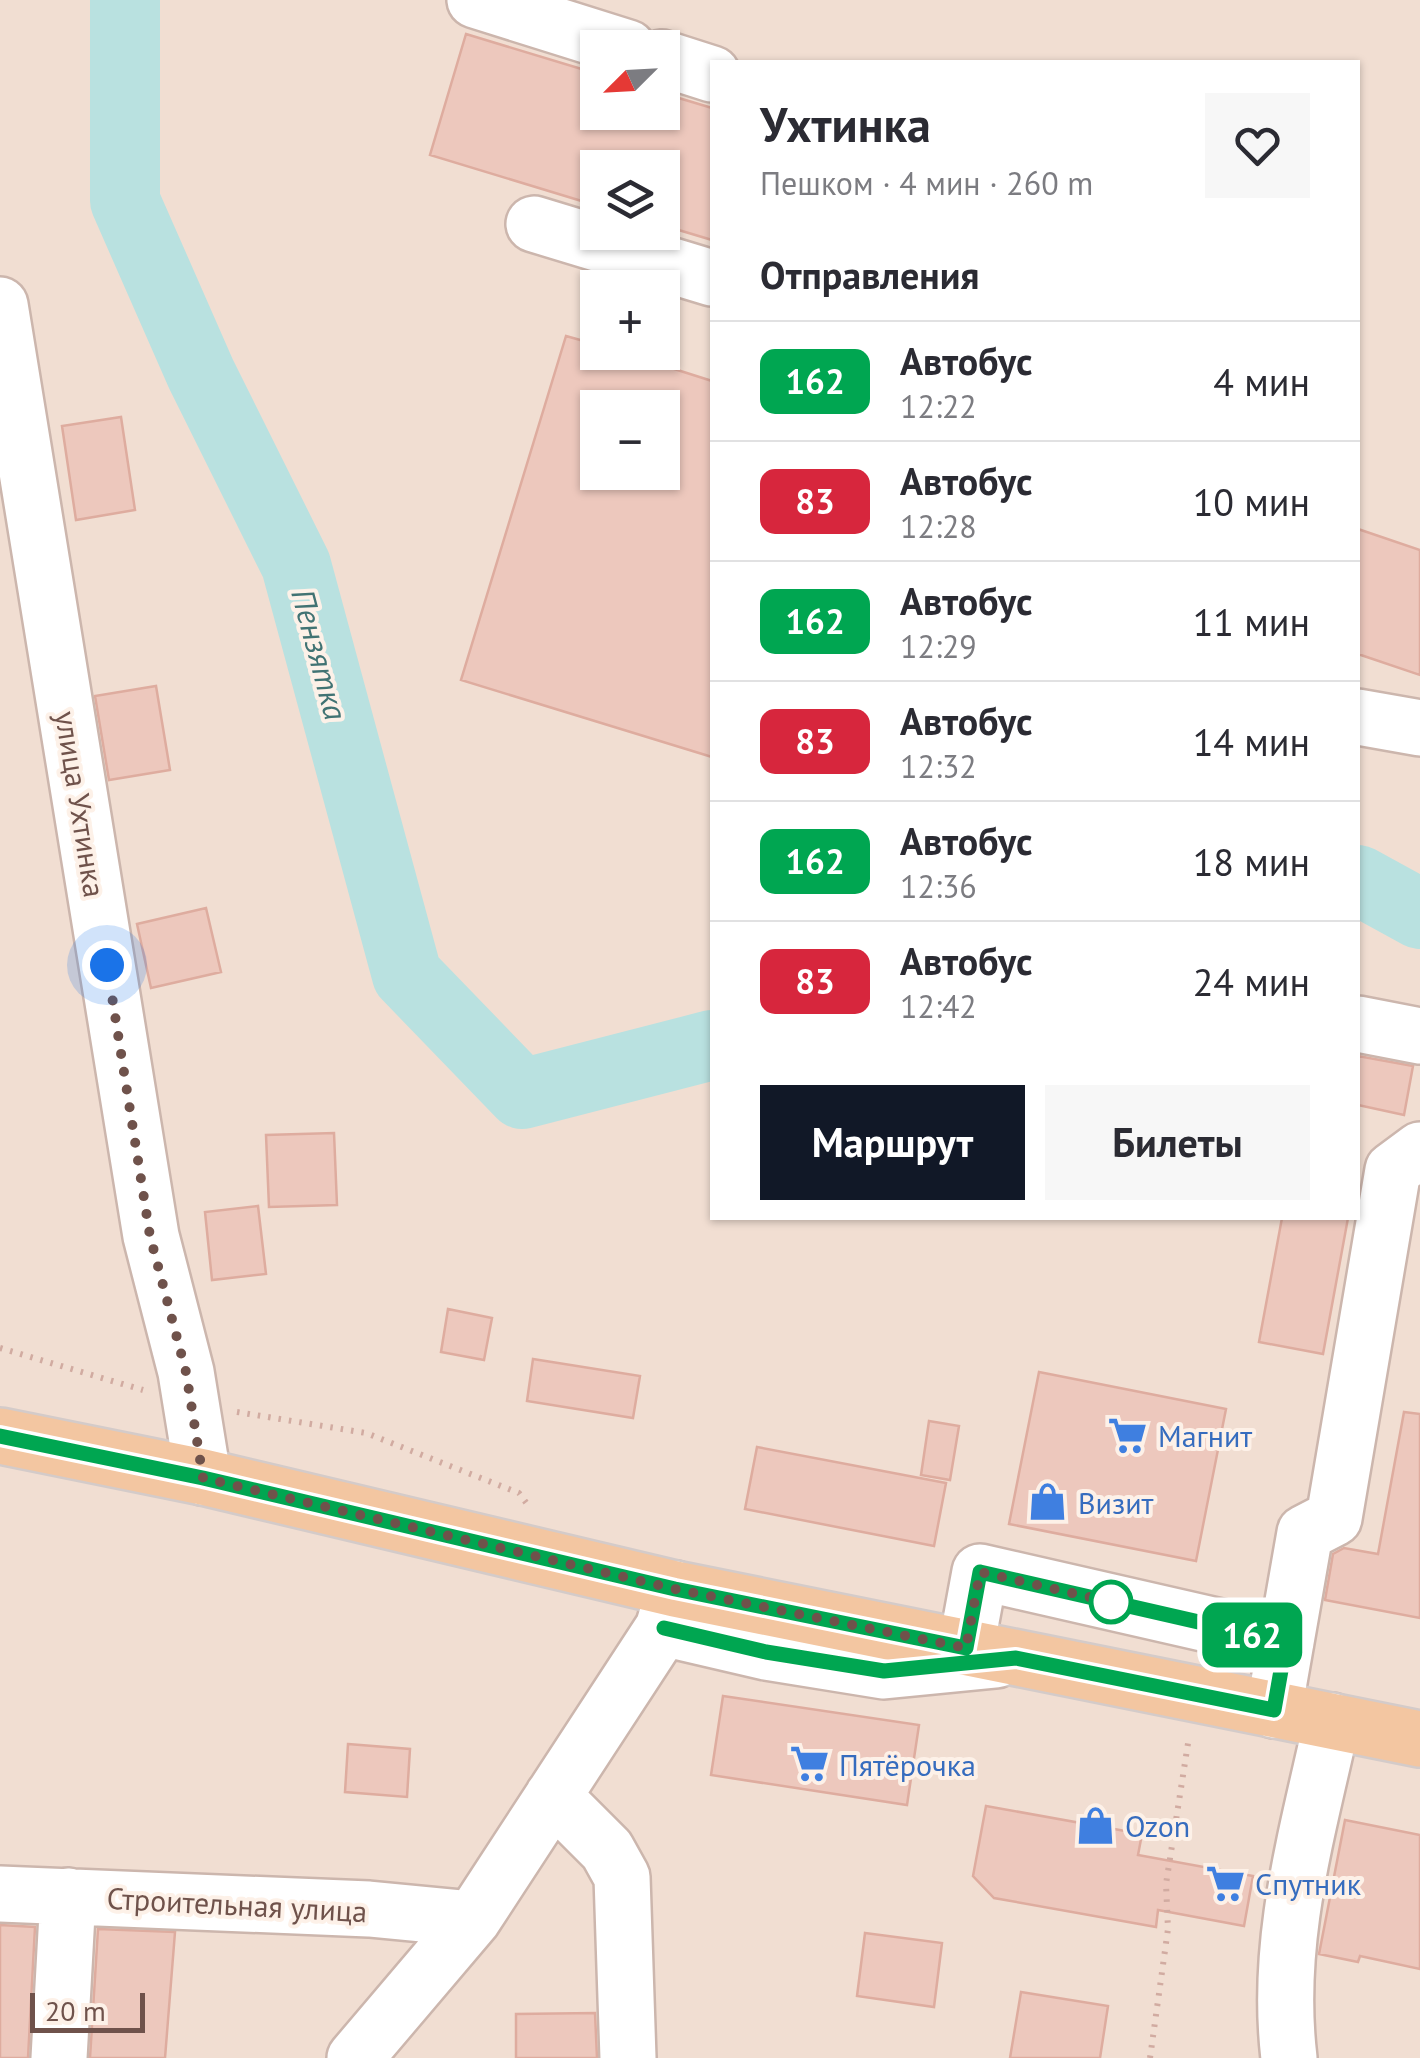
<!DOCTYPE html>
<html lang="ru">
<meta charset="utf-8">
<style>
:root{--surface:#fff;--page:#f7f7f7;--text:#2b2b33;--muted:#7c7c81;--line:#e1e1e2;--accent:#111827}
body{margin:0;font-family:"PT Sans",sans-serif;background:var(--page);color:var(--text);height:100vh;display:flex;flex-direction:column;font-size:38px;white-space:nowrap}
*{box-sizing:border-box;margin:0}
p{font-size:32px;color:var(--muted)}
.icon{flex:none;width:55px;height:55px;fill:none;stroke:currentColor;stroke-width:2;stroke-linecap:round;stroke-linejoin:round}
.map{position:relative;flex:1;overflow:hidden}
.drawer{position:absolute;left:710px;top:60px;width:650px;height:1160px;display:flex;flex-direction:column;background:var(--surface);border-radius:0px;box-shadow:0 2px 8px #0004}
.drawer>*{flex:none}
.badge{padding:0 20px;border-radius:15px;font-size:35px;line-height:65px}
.needle{width:65px;rotate:246deg}
.buttons{position:absolute;left:580px;top:30px;display:grid;gap:20px}
.buttons a{display:grid;place-items:center;width:100px;height:100px;border-radius:0px;background:var(--surface);box-shadow:0 2px 8px #0004;font-size:50px}
.scale{position:absolute;left:30px;bottom:25px;width:115px;box-sizing:border-box;padding-left:10px;border:5px solid #6f524b;border-top:0;font-size:28px;line-height:35px;white-space:nowrap;color:#6f524b;-webkit-text-stroke:8px #fdf1e8;paint-order:stroke}
.you{position:absolute;width:50px;height:50px;margin:-25px;border:8px solid #fff;border-radius:50%;background:#1a73e8;box-shadow:0 0 0 15px #1a73e833}
.map>.badge{position:absolute;translate:-50% -50%;box-shadow:0 0 0 5px #fff}
h2{padding:0 50px;font-size:38px;line-height:90px}
.round{display:grid;place-items:center;flex:none;width:105px;height:105px;border-radius:0px;background:var(--page)}
.summary{display:flex;align-items:center;justify-content:space-between;height:170px;padding:0 50px}
h1{font-size:48px;font-weight:600;line-height:75px}
.cta{display:flex;gap:20px;margin-top:auto;padding:20px 50px}
.cta a{flex:1;height:115px;border-radius:0px;background:var(--accent);color:#fff;font-size:40px;font-weight:600;line-height:115px;text-align:center}
.cta a+a{background:var(--page);color:var(--text)}
ul{padding:0;list-style:none}
li{display:flex;align-items:center;gap:30px;height:120px;padding:0 50px;border-top:2px solid var(--line)}
li div{flex:1}
li b{display:block;font-size:38px}
li em{font-style:normal}
li .badge{min-width:110px;font-weight:700;text-align:center}
.map>svg:first-child{display:block}
.residential{fill:#f1ded2;fill-rule:evenodd}
.lines{fill:none;stroke-linecap:round;stroke-linejoin:round}
.river{stroke:#b9e1e0;stroke-width:70}
.building{fill:#edc8bd;stroke:#deac9f;stroke-width:2.5;fill-rule:evenodd}
.minor-casing{stroke:#ccb6ad;stroke-width:60}
.major-casing{stroke:#d4cbc9;stroke-width:60}
.path{stroke:#d1aba1;stroke-width:6;stroke-dasharray:2.5 8;stroke-linecap:butt}
.minor{stroke:#fff;stroke-width:55}
.major{stroke:#f3c6a1;stroke-width:55}
.line-casing{stroke:#fff;stroke-width:22}
.line{stroke:#00a651;stroke-width:15}
.walk{stroke:#6f524b;stroke-width:10;stroke-dasharray:0 18}
.stop-dot{fill:#fff;stroke:#00a651;stroke-width:5}
.labels{text-anchor:middle;dominant-baseline:central;stroke-width:8;stroke-linejoin:round;paint-order:stroke}
.street-label{font-size:30px;fill:#6f524b;stroke:#fdf1e8}
.shop-label{font-size:30px;fill:#366cbe;stroke:#fdf1e8;text-anchor:start}
.water-label{font-size:32px;font-style:italic;fill:#417373;stroke:#fdf1e8}
</style>
<div class="map">
<svg width="1420" height="2058" viewBox="0 0 1420 2058">
<rect width="100%" height="100%" fill="#faede3"/>
<path class="residential" d="M0 0H1420V2058H0ZM598 48H662V112H598ZM712 62H1358V1218H712ZM598 168H662V232H598ZM598 288H662V352H598ZM598 408H662V472H598Z"/>
<g class="lines">
<path class="river" d="M125 0V201L201 374 296 565 407 975 522 1094 712 1045
M1358 880 1420 914"/>
</g>
<path class="building" d="M466 34 598 74V112H662V93L712 108V240L662 225V168H598V206L430 155Z
M566 336 598 345V352H621L712 381V757L461 680ZM598 408H662V472H598Z
M121 417 135 510 76 520 62 426Z
M1358 529 1420 550V675L1358 654Z
M156 686 170 770 109 780 95 696Z
M206 908 221 972 151 988 137 924Z
M1358 1056 1413 1066 1404 1115 1358 1105Z
M334 1133 337 1205 269 1207 266 1135Z
M258 1206 266 1274 212 1280 205 1212Z
M1282 1218H1348L1323 1354 1259 1342Z
M448 1309 492 1318 484 1360 441 1352Z
M533 1359 640 1376 633 1418 527 1401Z
M1039 1372 1226 1409 1196 1561 1009 1524Z
M1404 1412 1420 1414V1618L1325 1600 1333 1554 1344 1548 1378 1554Z
M929 1421 959 1426 950 1480 921 1475Z
M757 1447 946 1483 934 1546 745 1509Z
M723 1696 919 1725 907 1805 711 1775Z
M348 1744 410 1749 407 1797 345 1792Z
M986 1806 1142 1834 1138 1855 1253 1876 1244 1926 1158 1910 1156 1927 994 1898 973 1876Z
M1345 1820 1420 1835V1969L1360 1956 1358 1962 1319 1954Z
M0 1925 35 1927 28 2058H0Z
M98 1929 175 1932 165 2058H90Z
M865 1933 942 1943 934 2007 857 1996Z
M1021 1992 1108 2006 1100 2058H1010Z
M595 2013 597 2058H516V2014Z"/>
<g class="lines">
<defs>
<path id="minor" d="M475 0 628 48
M662 58 712 74
M534 224 712 278
M0 305 151 1236 186 1372 203 1477
M1358 717 1420 728
M1358 1024 1420 1036
M663 1628 766 1652 884 1671 996 1660
M966 1648 980 1572 1286 1642
M1274 1710 1305 1533 1334 1518 1393 1170 1420 1150
M553 1796 607 1850 622 1877 628 2058
M0 1894 369 1909 473 1919
M59 2058 68 1896
M355 2058 473 1919 663 1628 675 1589
M1289 2058C1275 1941 1307 1835 1332 1721"/>
<path id="major" d="M0 1436 203 1477 675 1589 1420 1739"/>
</defs>
<use href="#minor" class="minor-casing"/>
<use href="#major" class="major-casing"/>
<path class="path" d="M0 1348 143 1390
M237 1412 366 1433 519 1493 530 1508
M1150 2058 1168 1929 1166 1884 1189 1737"/>
<use href="#minor" class="minor"/>
<use href="#major" class="major"/>
</g>
<g class="lines">
<defs>
<path id="line" d="M0 1436 203 1478 675 1589 966 1648 980 1572 1286 1642 1274 1710 1016 1658 884 1671 766 1652 664 1628"/>
</defs>
<use href="#line" class="line-casing"/>
<use href="#line" class="line"/>
<path class="walk" d="M107 965 150 1236 186 1372 203 1478 675 1589 966 1648 980 1572 1111 1602"/>
</g>
<defs>
<symbol id="supermarket-bare" viewBox="-9 -9 18 18"><path d="M-6-5.5h2.5l.6 2H6L4.5 2H-2.5L-4.4-4H-6ZM-1.5 3.2a1.3 1.3 0 1 0 .1 0ZM3 3.2a1.3 1.3 0 1 0 .1 0Z" fill="#3f7fe0" stroke="#fdf1e8" stroke-width="2.5" paint-order="stroke"/></symbol>
<symbol id="shop-bare" viewBox="-9 -9 18 18"><path d="M-5-2.5h2.3a2.7 3.5 0 0 1 5.4 0H5L5.5 6h-11ZM-1.5-2.5h3a1.5 2.3 0 0 0-3 0Z" fill="#3f7fe0" stroke="#fdf1e8" stroke-width="2.5" paint-order="stroke"/></symbol>
</defs>
<g fill-rule="evenodd">
<use href="#supermarket-bare" x="1100" y="1408" width="55" height="55"/>
<use href="#shop-bare" x="1020" y="1474" width="55" height="55"/>
<use href="#supermarket-bare" x="782" y="1736" width="55" height="55"/>
<use href="#shop-bare" x="1068" y="1798" width="55" height="55"/>
<use href="#supermarket-bare" x="1198" y="1856" width="55" height="55"/>
</g>
<circle class="stop-dot" cx="1111" cy="1602" r="20"/>
<g class="labels">
<g class="street-label">
<text transform="translate(81 804) rotate(81)">улица Ухтинка</text>
<text transform="translate(237 1904) rotate(3)">Строительная улица</text>
</g>
<g class="shop-label">
<text x="1158" y="1435">Магнит</text>
<text x="1078" y="1502">Визит</text>
<text x="839" y="1764">Пятёрочка</text>
<text x="1125" y="1825">Ozon</text>
<text x="1255" y="1883">Спутник</text>
</g>
<g class="water-label">
<text transform="translate(320 654) rotate(75)">Пензятка</text>
</g>
</g>
</svg>
<div class="buttons">
<a><svg class="needle" viewBox="-14 -14 28 28"><path d="M0-13l5 13h-10z" fill="#e53935"/><path d="M0 13l5-13h-10z" fill="#7c7c81"/></svg></a>
<a><svg class="icon" aria-label="layers" viewBox="0 0 24 24"><path d="M12 4l9 5-9 5-9-5zM3 14l9 5 9-5"/></svg></a>
<a>+</a>
<a>−</a>
</div>
<div class="scale">20 m</div>
<div class="you" style="left:107px;top:965px"></div>
<b class="badge" style="left:1252px;top:1635px;background:#00a651;color:#fff">162</b>
<section class="drawer">
<div class="summary"><div><h1>Ухтинка</h1><p>Пешком · 4 мин · 260 m</p></div><a class="round"><svg class="icon" aria-label="heart" viewBox="0 0 24 24"><path d="M12 20l-8-8c-3-5 5-10 8-4 3-6 11-1 8 4z"/></svg></a></div>
<h2>Отправления</h2>
<ul>
<li><span class="badge" style="background:#00a651;color:#fff">162</span><div><b>Автобус</b><p>12:22</p></div><em>4 мин</em></li>
<li><span class="badge" style="background:#d7263d;color:#fff">83</span><div><b>Автобус</b><p>12:28</p></div><em>10 мин</em></li>
<li><span class="badge" style="background:#00a651;color:#fff">162</span><div><b>Автобус</b><p>12:29</p></div><em>11 мин</em></li>
<li><span class="badge" style="background:#d7263d;color:#fff">83</span><div><b>Автобус</b><p>12:32</p></div><em>14 мин</em></li>
<li><span class="badge" style="background:#00a651;color:#fff">162</span><div><b>Автобус</b><p>12:36</p></div><em>18 мин</em></li>
<li><span class="badge" style="background:#d7263d;color:#fff">83</span><div><b>Автобус</b><p>12:42</p></div><em>24 мин</em></li>
</ul>
<div class="cta"><a>Маршрут</a><a>Билеты</a></div>
</section>
</div>
